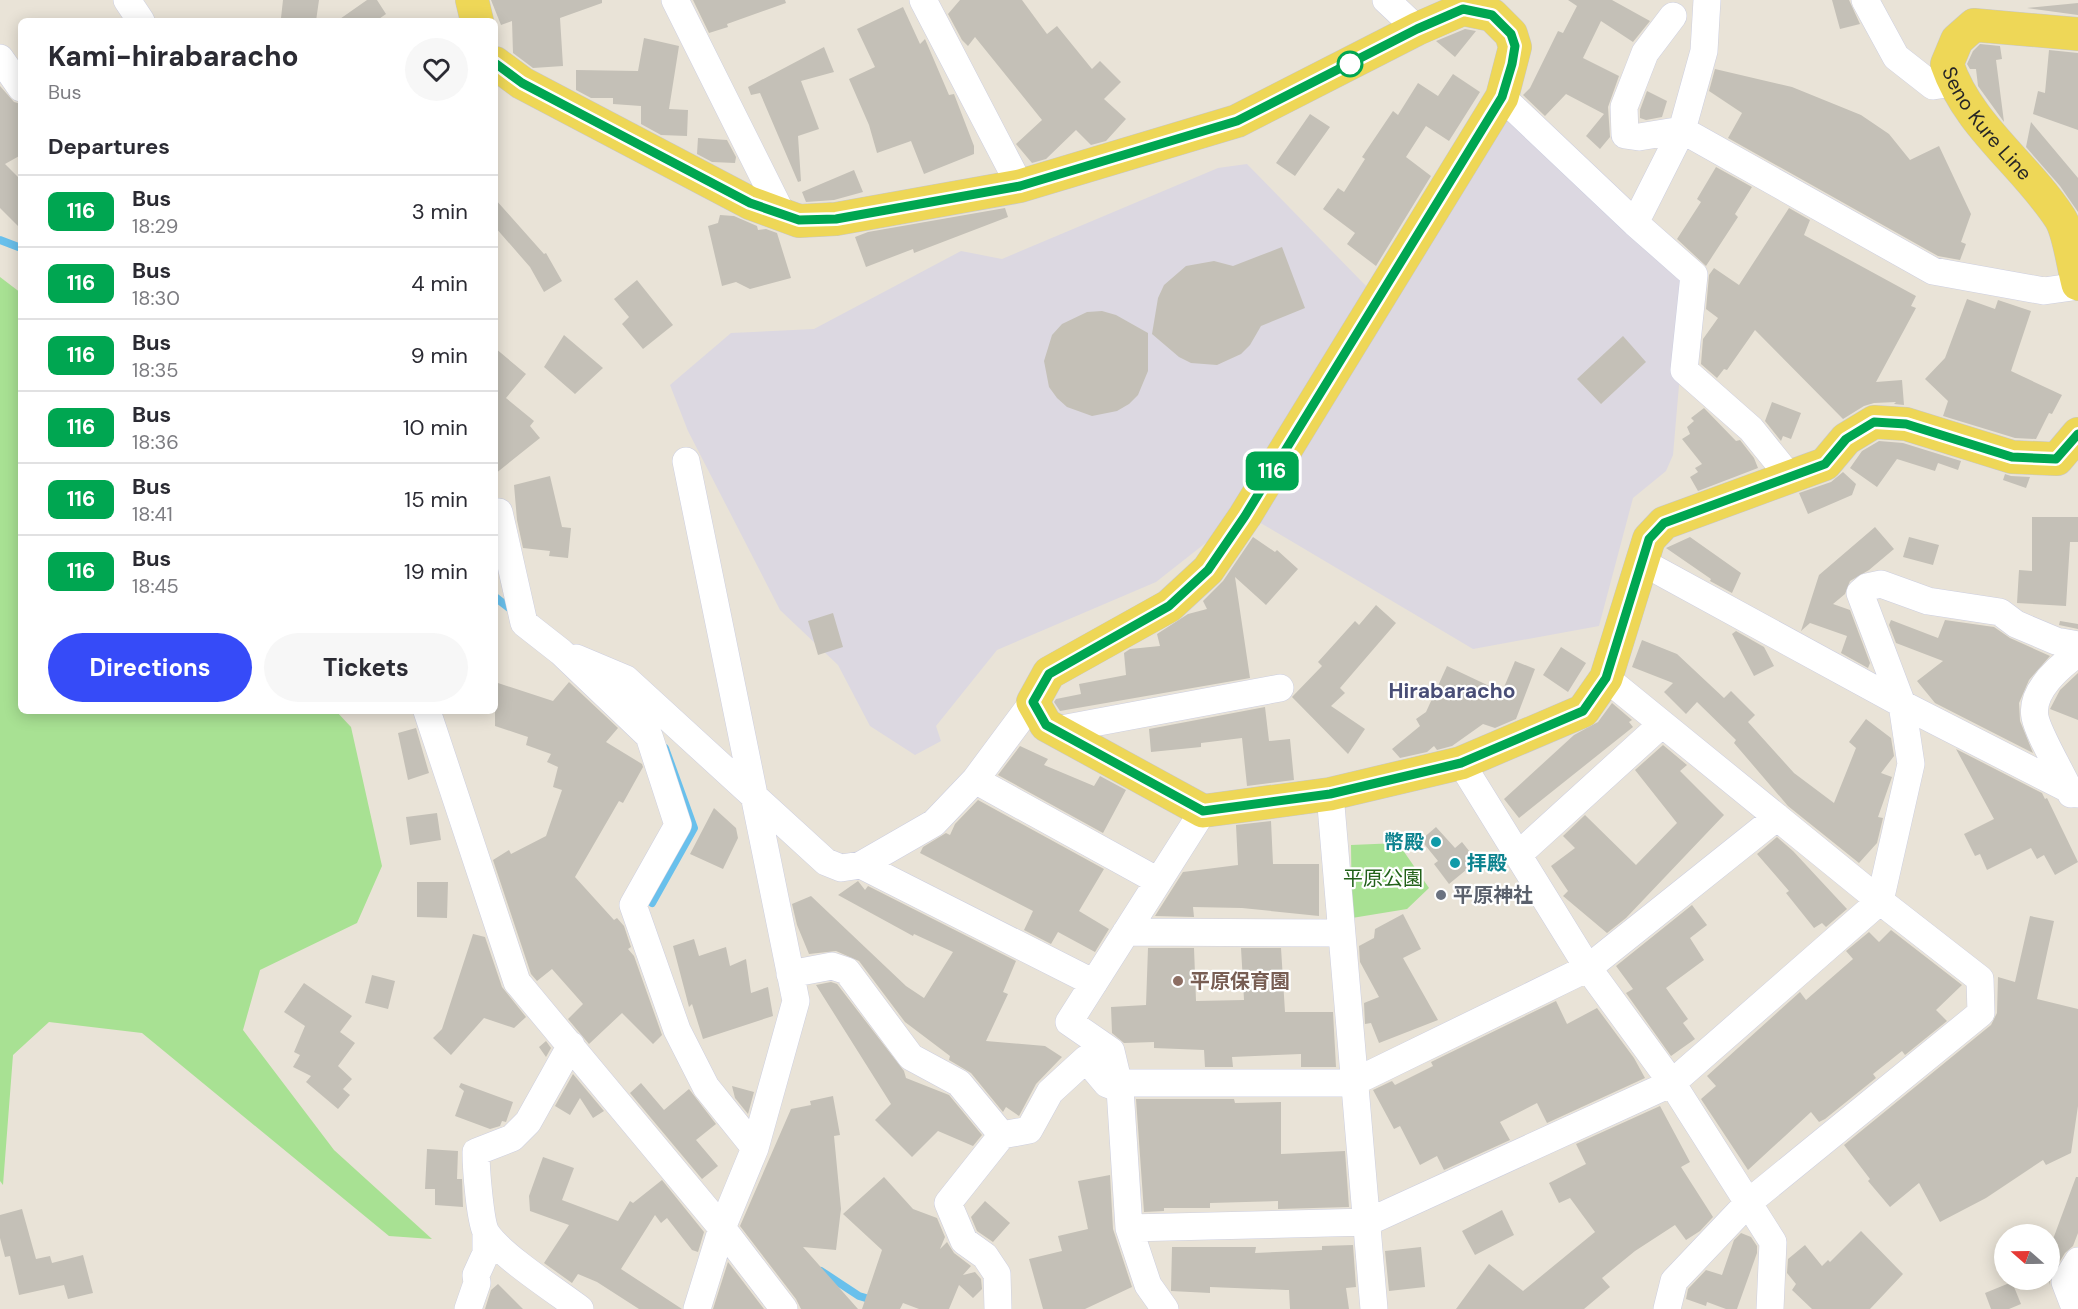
<!DOCTYPE html>
<meta charset="utf-8">
<style>
:root{--surface:#fff;--page:#f7f7f7;--text:#2b2b33;--muted:#7c7c81;--line:#e1e1e2;--accent:#364bf8}
body{margin:0;font-family:"DM Sans","Noto Sans JP",sans-serif;background:var(--page);color:var(--text);height:100vh;display:flex;flex-direction:column;font-size:22px;white-space:nowrap}
*{box-sizing:border-box;margin:0}
p{font-size:20px;color:var(--muted)}
.icon{flex:none;width:33px;height:33px;fill:none;stroke:currentColor;stroke-width:2;stroke-linecap:round;stroke-linejoin:round}
.map{position:relative;flex:1;overflow:hidden}
.sheet{position:absolute;left:18px;top:18px;width:480px;height:696px;display:flex;flex-direction:column;background:var(--surface);border-radius:9px;box-shadow:0 3px 15px #0003}
.sheet>*{flex:none}
.badge{padding:0 12px;border-radius:9px;font-size:21px;line-height:39px}
.needle{width:39px;rotate:290deg}
.tools{position:absolute;left:1994px;top:1224px;display:grid;gap:12px}
.tools a{display:grid;place-items:center;width:66px;height:66px;border-radius:50%;background:var(--surface);box-shadow:0 3px 15px #0003;font-size:30px}
.map>.badge{position:absolute;translate:-50% -50%;box-shadow:0 0 0 3px #fff}
h2{padding:0 30px;font-size:22px;line-height:54px}
.round{display:grid;place-items:center;flex:none;width:63px;height:63px;border-radius:32px;background:var(--page)}
.headline{display:flex;align-items:center;justify-content:space-between;height:102px;padding:0 30px}
h1{font-size:28px;font-weight:700;line-height:45px}
.primary-button{display:flex;gap:12px;margin-top:auto;padding:12px 30px}
.primary-button a{flex:1;height:69px;border-radius:36px;background:var(--accent);color:#fff;font-size:24px;font-weight:700;line-height:69px;text-align:center}
.primary-button a+a{background:var(--page);color:var(--text)}
ul{padding:0;list-style:none}
li{display:flex;align-items:center;gap:18px;height:72px;padding:0 30px;border-top:2px solid var(--line)}
li div{flex:1}
li b{display:block;font-size:22px}
li em{font-style:normal}
li .badge{min-width:66px;font-weight:700;text-align:center}
.map>svg:first-child{display:block}
.industrial{fill:#dcd8e1}
.green{fill:#a8e193}
.lines{fill:none;stroke-linecap:round;stroke-linejoin:round}
.stream{stroke:#69c0ec;stroke-width:8}
.building{fill:#c4c0b7}
.minor-casing{stroke:#cdcfe0;stroke-width:28}
.major-casing{stroke:#c7c7c7;stroke-width:34}
.minor{stroke:#fff;stroke-width:27}
.major{stroke:#eed757;stroke-width:33}
.line-casing{stroke:#fff;stroke-width:14}
.line{stroke:#00a651;stroke-width:9}
.stop-dot{fill:#fff;stroke:#00a651;stroke-width:3}
.culture-dot{fill:#0f9aa8;stroke:#fff;stroke-width:2}
.worship-dot{fill:#6b7280;stroke:#fff;stroke-width:2}
.education-dot{fill:#8d6e63;stroke:#fff;stroke-width:2}
.labels{text-anchor:middle;dominant-baseline:central;stroke-width:4.5;stroke-linejoin:round;paint-order:stroke}
.street-label{font-size:20px;fill:#262626;stroke:#fff}
.culture-label{font-size:20px;font-weight:bold;fill:#0d838f;stroke:#fff;text-anchor:end}
.park-label{font-size:20px;fill:#226119;stroke:#fff}
.worship-label{font-size:20px;font-weight:bold;fill:#5b616d;stroke:#fff;text-anchor:start}
.education-label{font-size:20px;font-weight:bold;fill:#785e54;stroke:#fff;text-anchor:start}
.neighbourhood-label{font-size:21px;font-weight:bold;fill:#484d76;stroke:#fff}
</style>
<div class="map">
<svg width="2078" height="1309" viewBox="0 0 2078 1309">
<rect width="100%" height="100%" fill="#e9e3d7"/>
<path class="industrial" d="M1506 107 1688 281 1673 455 1666 471 1633 498 1599 626 1473 649 1254 519Z
M1247 164 1369 289 1217 534 1156 582 997 650 936 726 941 741 915 755 870 726 838 665 780 610 688 431 670 385 731 333 814 329 961 251 1002 259 1218 168Z"/>
<path class="green" d="M0 277 21 293V711H336L351 727 382 866 357 923 260 970 243 1030 334 1150 432 1239 389 1236 142 1033 49 1022 13 1055 3 1185 0 1181Z
M1398 843 1429 888 1407 909 1352 918 1351 845Z"/>
<g class="lines">
<path class="stream" d="M0 240 21 248
M495 597 513 611
M652 903 694 828 665 748
M821 1271 859 1296 876 1301"/>
</g>
<path class="building" d="M283 0H319L316 21 281 18Z
M367 0H377L386 14 376 21H337Z
M491 0H602V3L560 18 563 66 533 68 513 53 512 21 501 25Z
M693 0H785L786 3 727 24 728 27 709 33Z
M960 0H1022L1047 34 1057 26 1092 69 1100 61 1121 82 1104 99 1126 119 1106 141 1091 145 1076 130 1046 159 1032 163 1016 144 1042 120 975 37 968 46 962 40 948 14Z
M1568 0H1612L1650 21 1633 42 1601 21 1583 58 1619 76 1608 107 1610 137 1600 149 1586 136 1604 114 1566 94 1545 116 1523 95 1530 88 1558 31 1563 33 1577 6Z
M1832 0H1849L1860 24 1840 29Z
M2078 3V15L2027 8Z
M903 7 920 44 925 39 949 95 954 94 974 146V154L924 174 911 141 877 153 869 125 849 79 875 67 857 29Z
M1465 29 1476 31 1455 57 1436 41Z
M644 38 679 46 669 109 688 110 687 136 661 135 641 124V106L613 104V98H591L576 90V70L638 71Z
M1980 44 2000 46 2002 59 1996 60 2004 122 1978 86 1976 69H1970L1967 64 1973 51Z
M824 47 834 72 801 81 819 129 798 136 801 181 798 182 760 93 751 95 748 87Z
M2049 50 2078 53V130L2033 114 2038 91 2045 93Z
M1715 69 1792 87 1861 115 1889 134 1910 160 1939 146 1971 214 1961 242 1966 244 1960 260 1938 256 1728 138 1742 113 1709 91Z
M1453 74 1480 92 1449 141 1426 126 1406 157 1431 176 1376 266 1347 244 1355 233 1323 209 1338 188 1344 192 1365 159 1362 157 1393 111 1398 115 1418 83 1438 96Z
M0 86 14 102 21 104V155L5 164 21 180V229L0 208Z
M1647 91 1667 101 1662 117 1646 120 1640 118V110Z
M1310 114 1330 127 1295 176 1276 163Z
M2031 122 2078 178V212L2060 186 2026 147Z
M698 138 727 140 736 157 735 163 712 162 697 154Z
M1716 167 1752 187 1735 214 1738 217 1706 266 1677 239 1701 202 1697 199Z
M854 170 863 192 834 200 806 202 802 192Z
M495 199 544 254 546 253 562 281 544 292 530 267 495 227Z
M1005 208 1008 217 914 253 913 249 866 267 855 237 868 232Z
M1789 208 1810 220 1804 235 1916 296 1911 306 1916 308 1876 382 1902 380 1904 405 1894 404 1896 402 1874 403 1864 406 1843 419 1755 330 1727 370 1724 369 1717 378 1701 364 1703 339 1718 318 1706 309 1709 275 1714 268 1739 285Z
M720 215 734 216 757 226 758 230 766 229 777 233 791 278 750 289 736 282 722 286 708 226 718 223Z
M1282 247 1305 308 1261 326 1250 345 1241 354 1217 365 1191 363 1179 357 1152 334 1158 298 1164 285 1186 266 1214 261 1233 266Z
M637 280 673 325 643 349 622 324 629 317 614 299Z
M1967 299 1995 309 1998 300 2031 311 2011 371 2062 395 2052 414 2049 413 2036 439 2015 438 1943 416 1948 401 1925 379 1945 358Z
M1102 311 1116 315 1148 333V371L1138 395 1129 404 1117 411 1092 416 1067 407 1057 398 1049 387 1044 361 1052 335 1062 324 1087 312Z
M564 335 603 368 575 394 544 367Z
M1623 336 1646 362 1601 404 1577 379Z
M495 348 526 374 506 398 534 421 530 426 540 438 495 474Z
M1772 402 1801 413 1791 439 1783 436 1781 441 1765 421Z
M1704 408 1736 441 1740 440 1754 458 1758 468 1698 491 1690 477 1698 472 1695 468 1702 464 1682 439 1690 434 1687 427 1694 421 1691 418Z
M1879 441 1903 443 1961 461 1958 470 1938 463 1935 471 1897 459 1877 487 1850 468 1862 451Z
M1843 472 1856 484 1852 495 1808 514 1799 493 1831 482Z
M2005 474 2011 476 2030 477 2026 488 2003 480Z
M550 476 562 527 571 528 568 558 549 556 550 551 523 548 517 520 514 485Z
M2032 517H2078V542H2070L2066 606 2017 603 2019 570 2032 571Z
M1875 527 1894 549 1869 570 1850 581 1845 594 1833 604 1850 610 1870 663 1868 668 1841 653 1847 636 1810 623 1801 631 1819 575Z
M1253 537 1275 552 1277 550 1298 569 1266 605 1235 577 1250 678 1060 711 1054 702 1056 699 1081 694 1079 684 1126 675 1124 653 1130 649 1160 646 1157 634 1188 614 1207 609 1203 601 1223 581Z
M1690 537 1741 573 1732 593 1710 581 1711 579 1666 548Z
M1909 537 1939 545 1933 565 1903 557Z
M1376 605 1396 623 1340 688 1345 693 1331 706 1365 729 1348 754 1292 697 1322 666 1318 662 1355 621 1359 625Z
M833 613 843 647 818 655 808 621Z
M1891 620 1938 638 1945 620 1994 627 2010 638 2050 656 2029 680 2019 703 2020 721 2033 753 1935 703 1917 681 1943 661 1896 643 1889 625Z
M2060 621 2078 624V629L2059 625Z
M1736 631 1764 647 1774 666 1754 676 1732 634Z
M1642 640 1677 654 1724 698 1731 691 1755 715 1748 722 1794 773 1834 803 1856 748 1849 742 1866 719 1891 738 1894 756 1881 773 1892 777 1878 817 1883 818 1877 843 1859 863 1788 806 1734 743 1736 740 1697 702 1686 714 1664 692 1673 683 1632 667Z
M1561 647 1586 663 1568 692 1543 675Z
M1515 661 1535 669 1516 719 1495 728 1483 724 1452 746 1437 750 1434 746 1427 752 1400 758 1392 749 1420 726 1416 719 1426 712 1447 666 1502 692Z
M2078 673V720L2050 709 2060 690Z
M495 682 553 701 569 682 618 728 606 742 642 764 643 767 623 803 619 801 575 877 614 920 617 918 624 926 631 947 628 949 634 956 662 1035 653 1044 622 1013 589 1044 568 1019 583 1004 552 969 537 981 531 974 493 860 509 850 511 854 546 836 562 790 553 787 558 767 547 762 551 754 526 745 528 737 495 726Z
M1612 703 1632 720 1629 722 1633 727 1519 818 1504 799 1574 735 1598 722Z
M1265 707 1269 741 1290 739 1294 780 1247 786 1242 738 1201 743V747L1151 752 1149 729Z
M416 728 429 773 408 780 398 733Z
M1663 745 1687 765 1680 771 1724 815 1626 918 1607 933 1563 896 1568 891 1551 866 1575 848 1563 836 1585 815 1636 865 1677 823 1635 770Z
M1020 746 1048 759 1044 765 1094 786 1100 776 1126 790 1103 833 998 775Z
M1956 749 2042 793 2045 799 2047 798 2078 862 2055 875 2044 855 2037 859 2031 848 1987 870 1980 854 1975 856 1964 834 1994 819Z
M978 800 1104 869 1079 911 1109 929 1095 952 1058 932 1051 944 1024 930 1033 911 920 853 923 847 946 833 950 835 955 824Z
M714 808 736 828 738 838 723 869 690 854Z
M437 813 441 840 410 845 406 817Z
M1271 821 1273 864H1319V916L1242 908 1193 907 1194 917 1155 916 1183 872 1238 865 1236 825Z
M1436 827 1455 848 1462 842 1477 861 1449 884 1434 864 1438 861 1421 840Z
M1777 837 1793 851 1847 909 1826 927 1822 923 1814 928 1786 893 1789 891 1757 854Z
M858 881 865 890 868 886 1016 961 1003 992 1008 994 986 1041 1045 1046 1062 1057 1036 1084 1019 1116 1006 1107 1003 1112 971 1073 949 1060 950 1056 905 1022 859 961 836 951 809 954 797 925 792 904 811 896 906 986 924 998 953 952 914 934 913 936 838 895Z
M417 882H448L447 918 417 917Z
M1692 905 1707 925 1690 938 1704 960 1666 988 1688 1019 1683 1023 1695 1039 1671 1056 1626 993 1633 989 1616 966Z
M1403 914 1421 949 1403 958 1438 1020 1379 1043 1371 1023 1365 1024 1364 1003 1379 997 1360 962 1359 946 1374 938 1375 929Z
M2030 916 2054 921 2037 999 2078 1009V1106L2071 1153 2046 1165 2043 1160 1986 1198 1940 1222 1919 1183 1890 1207 1868 1181 1870 1179 1844 1145 1991 1025 1997 1013 1998 977 2015 982Z
M1891 930 1962 985 1936 1010 1947 1021 1905 1055 1902 1051 1873 1074 1876 1078 1825 1119 1819 1122 1811 1112 1748 1170 1701 1099 1716 1086 1707 1076 1800 992 1806 1000 1853 959 1846 951 1869 932 1879 942Z
M473 934 485 937 502 987 526 1017 514 1028 484 1018 451 1055 433 1038 442 1029Z
M694 939 699 956 726 947 730 966 746 959 751 993 768 987 773 1016 703 1039 692 1004 689 1007 673 946Z
M1148 948H1194L1196 1001 1244 1000 1241 948H1281L1285 1012H1333L1336 1067H1301V1054L1232 1057 1233 1067H1205L1204 1050 1154 1048V1042L1124 1043 1112 1033 1111 1007 1146 1005Z
M372 975 395 981 388 1009 365 1003Z
M831 982 837 984 904 1071 906 1078 949 1095 982 1135 973 1146 938 1131 912 1157 875 1120 891 1104 816 985Z
M304 983 352 1016 340 1032 355 1043 338 1066 352 1079 343 1089 350 1095 338 1109 306 1082 311 1076 293 1067 300 1055 294 1052 305 1026 284 1012Z
M1556 1001 1567 1024 1597 1008 1634 1058 1645 1078 1547 1123 1537 1103 1500 1122 1510 1140 1444 1170 1437 1156 1420 1165 1400 1126 1394 1129 1373 1090 1392 1081 1395 1085 1433 1066 1431 1062Z
M546 1041 551 1048 546 1057 539 1047Z
M573 1074 604 1111 593 1118 580 1098 570 1115 555 1106Z
M461 1083 513 1102 506 1122 502 1121 500 1126 490 1129 455 1116 464 1091 459 1087Z
M641 1083 664 1110 689 1089 716 1124 696 1140 718 1166 702 1179 630 1093Z
M732 1086 754 1092 748 1114 735 1098Z
M833 1096 840 1135 834 1136 841 1209 836 1250 803 1247 858 1309H801L796 1299 740 1226 791 1109 811 1105 810 1101Z
M1136 1099H1234L1235 1103 1281 1102V1154L1345 1151 1349 1207 1278 1209V1201L1210 1203V1208H1164V1211L1144 1212Z
M1660 1106 1690 1162 1681 1167 1713 1217 1700 1231 1686 1240 1675 1225 1635 1251 1602 1278 1610 1287 1584 1309H1456L1489 1264 1523 1291 1595 1232 1570 1198 1559 1203 1549 1183 1586 1164 1576 1144Z
M427 1149 458 1151 457 1179H462L463 1207 435 1205V1189H425Z
M543 1157 574 1168 562 1200 618 1221 630 1201 633 1203 662 1180 704 1232 698 1252 692 1250 667 1218 661 1223 655 1215 621 1269 682 1309H639L597 1282 578 1274 572 1283 544 1263 569 1225 530 1211 529 1196Z
M1110 1175 1113 1229 1132 1287 1085 1309H1043L1029 1259 1062 1251 1058 1236 1088 1229 1078 1181Z
M884 1177 913 1209 937 1218 945 1237 940 1249 947 1242 954 1253 971 1266 963 1275 975 1272 981 1279 982 1289 973 1298 959 1285 949 1309H919L903 1303 900 1309H862L882 1250 843 1214Z
M2076 1177H2078V1233L2073 1246 2065 1253 2052 1274 2049 1285V1250Z
M985 1201 1010 1223 993 1242 977 1231 971 1217Z
M22 1209 36 1259 50 1256 52 1263 83 1255 93 1293 68 1299 64 1285 19 1295 10 1256 5 1257 0 1238V1215Z
M1502 1210 1514 1235 1475 1255 1462 1231Z
M1861 1231 1903 1274 1870 1309H1812L1792 1290 1796 1284 1787 1273 1788 1259 1805 1245 1822 1266 1828 1260 1830 1262Z
M1741 1233 1751 1237 1757 1246V1253L1737 1309H1726L1707 1302 1706 1306 1686 1299 1688 1289 1706 1270 1722 1275 1734 1240Z
M1353 1245 1356 1287 1346 1288 1349 1309H1290L1289 1290H1286L1210 1287V1293L1171 1291 1172 1247H1256L1255 1253 1322 1250V1246Z
M1421 1247 1425 1287 1389 1291 1385 1251Z
M728 1262 764 1309H713Z
M2012 1282 2021 1304 2009 1309H1991L1985 1293Z
M498 1284 523 1309H485L491 1290Z"/>
<g class="lines">
<defs>
<path id="minor" d="M127 0 141 21
M675 0 783 216
M923 0 1020 186
M1386 0 1417 29
M1865 0 1896 57 1933 86 1953 83
M1673 16 1645 53 1624 107 1625 135 1639 137 1682 130 1933 271 2044 291 2078 286
M0 58 21 88
M1502 97 1635 223 1682 130 1704 51 1707 0
M1635 223 1694 275 1684 370 1751 429 1789 476
M686 461 796 1001 755 1148 722 1228 697 1309
M495 512H499L524 623 561 652 649 736 678 825 633 905 677 1030 706 1087 755 1148
M1642 562 1902 704 2078 794
M576 658 626 679 826 862 841 868 861 865 1094 983
M1606 678 1880 901 1980 979 1981 1013 1749 1202 1674 1281 1667 1309
M427 711 517 982 722 1228 784 1309
M1056 730 1280 688
M1461 763 1588 968 1672 1083 1773 1242 1770 1309
M975 780 1158 881
M1330 794 1374 1309
M2071 794C2063 775 2038 734 2035 717 2030 691 2060 666 2078 653
M1518 855 1662 724
M861 865 934 823 975 780 1033 702
M1126 932 1340 933
M790 974 832 966 847 971 911 1057 959 1083 1002 1135
M571 1045 528 1122 512 1138 476 1152C476 1167 480 1224 487 1234 502 1256 556 1291 580 1309
M1119 1083H1352L1588 968 1777 817
M1129 1228 1368 1222 1672 1083 1880 901 1911 764 1902 704 1860 593 1867 587 1881 584 1928 601 2000 612 2016 624 2056 641 2078 645
M2078 1261 2065 1282 2073 1303 2078 1307
M468 1309 477 1283 476 1275 486 1253V1233
M998 1309 997 1274 985 1256 964 1241 948 1203 1002 1135 1029 1130 1050 1092 1086 1059 1107 1084 1120 1089
M1165 1309 1148 1285 1129 1228 1120 1089 1111 1051 1069 1022 1203 811"/>
<g id="major">
<path d="M472 0 477 21"/>
<path id="s1" d="M2078 34 1974 25 1957 40 1947 64C1968 126 2025 164 2060 218 2069 232 2073 266 2078 284"/>
<path d="M495 63 522 83 750 203 799 221 836 219 1020 186 1237 121 1417 29 1463 9 1492 15 1511 34 1515 47 1502 97 1245 516 1208 570 1169 606 1049 673 1033 702 1046 725 1203 811 1330 794 1461 763 1583 711 1606 678 1649 539 1664 523 1825 464 1846 439 1874 422 1906 424 2012 457 2057 459 2078 434"/>
</g>
</defs>
<use href="#minor" class="minor-casing"/>
<use href="#major" class="major-casing"/>
<use href="#minor" class="minor"/>
<use href="#major" class="major"/>
</g>
<g class="lines">
<defs>
<path id="line" d="M495 63 522 83 750 203 799 220 836 219 1020 186 1237 121 1417 29 1463 9 1492 15 1511 34 1515 46 1512 64 1502 97 1245 516 1208 570 1169 606 1049 674 1033 702 1046 725 1203 811 1330 794 1461 763 1583 711 1606 678 1649 539 1664 523 1825 464 1846 439 1874 422 1906 424 2012 457 2056 459 2078 434"/>
</defs>
<use href="#line" class="line-casing"/>
<use href="#line" class="line"/>
</g>
<circle class="stop-dot" cx="1350" cy="64" r="12"/>
<g class="culture-dot">
<circle cx="1436" cy="842" r="6"/>
<circle cx="1455" cy="863" r="6"/>
</g>
<circle class="worship-dot" cx="1441" cy="895" r="6"/>
<circle class="education-dot" cx="1178" cy="981" r="6"/>
<g class="labels">
<g class="street-label">
<text stroke="none"><textPath href="#s1" startOffset="225">Seno Kure Line</textPath></text>
</g>
<g class="culture-label">
<text x="1424" y="842">幣殿</text>
<text x="1467" y="863" text-anchor="start">拝殿</text>
</g>
<g class="park-label">
<text x="1383" y="878">平原公園</text>
</g>
<g class="worship-label">
<text x="1453" y="895">平原神社</text>
</g>
<g class="education-label">
<text x="1190" y="981">平原保育園</text>
</g>
<g class="neighbourhood-label">
<text x="1452" y="691">Hirabaracho</text>
</g>
</g>
</svg>
<div class="tools">
<a><svg class="needle" viewBox="-14 -14 28 28"><path d="M0-13l5 13h-10z" fill="#e53935"/><path d="M0 13l5-13h-10z" fill="#7c7c81"/></svg></a>
</div>
<b class="badge" style="left:1272px;top:471px;background:#00a651;color:#fff">116</b>
<section class="sheet">
<div class="headline"><div><h1>Kami-hirabaracho</h1><p>Bus</p></div><a class="round"><svg class="icon" aria-label="heart" viewBox="0 0 24 24"><path d="M12 20l-8-8c-3-5 5-10 8-4 3-6 11-1 8 4z"/></svg></a></div>
<h2>Departures</h2>
<ul>
<li><span class="badge" style="background:#00a651;color:#fff">116</span><div><b>Bus</b><p>18:29</p></div><em>3 min</em></li>
<li><span class="badge" style="background:#00a651;color:#fff">116</span><div><b>Bus</b><p>18:30</p></div><em>4 min</em></li>
<li><span class="badge" style="background:#00a651;color:#fff">116</span><div><b>Bus</b><p>18:35</p></div><em>9 min</em></li>
<li><span class="badge" style="background:#00a651;color:#fff">116</span><div><b>Bus</b><p>18:36</p></div><em>10 min</em></li>
<li><span class="badge" style="background:#00a651;color:#fff">116</span><div><b>Bus</b><p>18:41</p></div><em>15 min</em></li>
<li><span class="badge" style="background:#00a651;color:#fff">116</span><div><b>Bus</b><p>18:45</p></div><em>19 min</em></li>
</ul>
<div class="primary-button"><a>Directions</a><a>Tickets</a></div>
</section>
</div>
